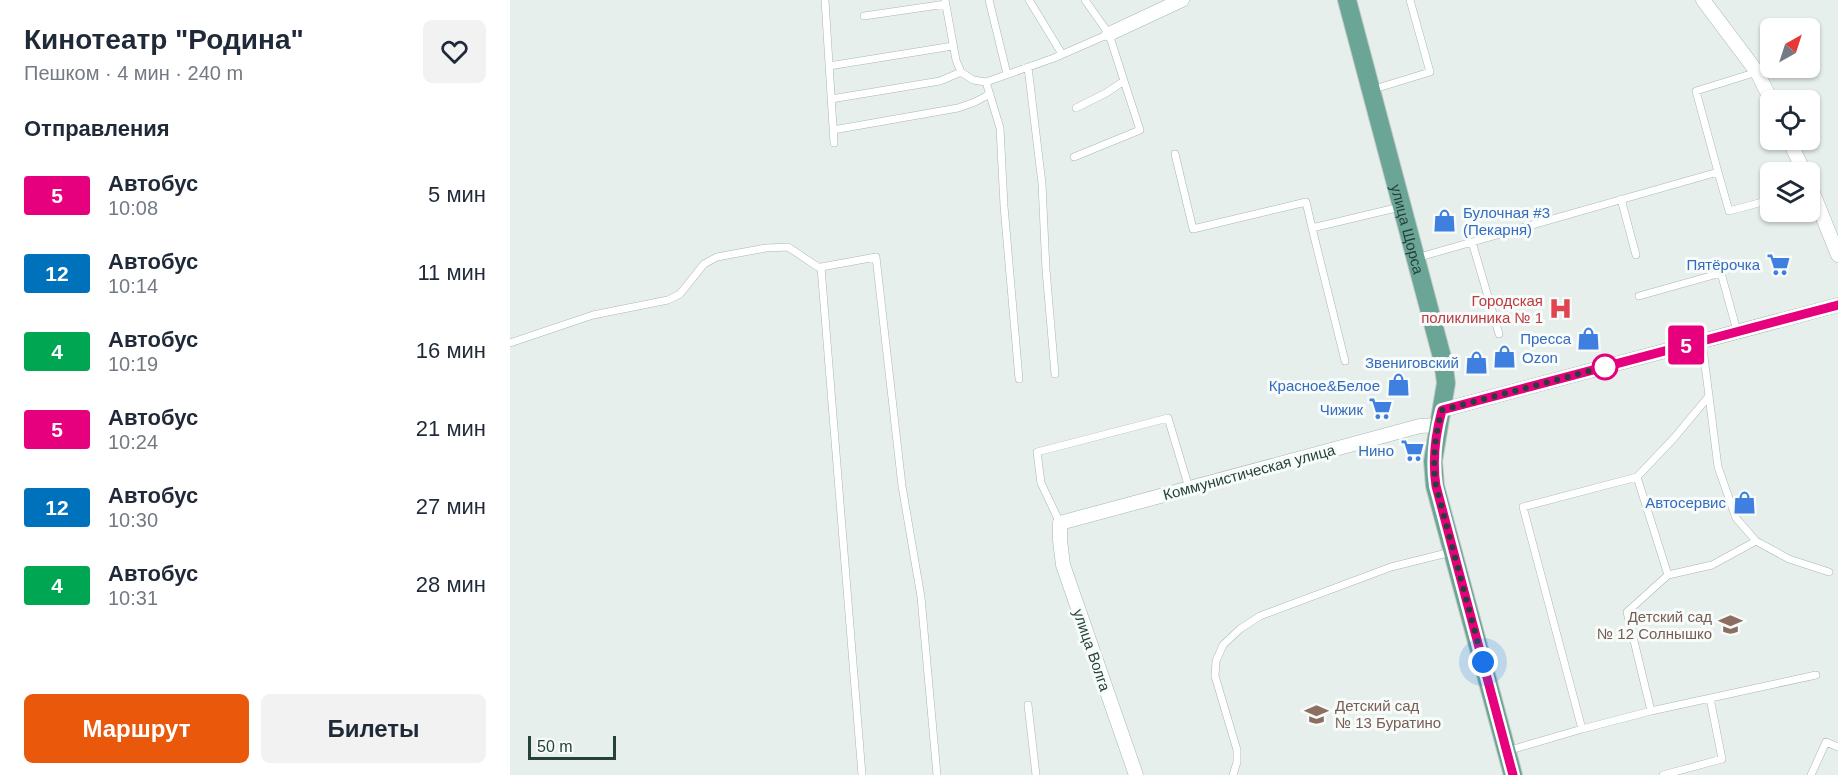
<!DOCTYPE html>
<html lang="ru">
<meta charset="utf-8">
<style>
:root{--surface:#fff;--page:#f2f2f3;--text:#1f2937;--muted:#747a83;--accent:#ea580c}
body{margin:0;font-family:Arial,sans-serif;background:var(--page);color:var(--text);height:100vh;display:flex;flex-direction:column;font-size:22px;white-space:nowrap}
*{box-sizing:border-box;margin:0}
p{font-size:20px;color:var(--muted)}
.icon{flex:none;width:33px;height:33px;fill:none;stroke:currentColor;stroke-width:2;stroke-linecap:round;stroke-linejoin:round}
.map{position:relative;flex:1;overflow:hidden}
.panel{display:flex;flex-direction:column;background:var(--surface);width:510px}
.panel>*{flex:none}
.badge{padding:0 12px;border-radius:4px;font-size:21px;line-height:39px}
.needle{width:39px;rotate:39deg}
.buttons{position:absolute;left:1250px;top:18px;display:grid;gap:12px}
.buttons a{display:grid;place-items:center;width:60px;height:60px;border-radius:9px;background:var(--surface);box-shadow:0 2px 4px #0004;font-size:30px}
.scale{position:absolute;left:18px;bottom:15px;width:88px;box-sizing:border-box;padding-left:6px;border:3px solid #24423a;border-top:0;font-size:16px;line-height:21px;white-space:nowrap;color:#24423a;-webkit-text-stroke:4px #f7fbf9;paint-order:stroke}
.you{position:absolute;width:30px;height:30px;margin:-15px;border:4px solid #fff;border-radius:50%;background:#1a73e8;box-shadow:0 0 0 9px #1a73e833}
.map>.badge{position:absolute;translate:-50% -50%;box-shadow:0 0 0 3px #fff}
h2{padding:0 24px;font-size:22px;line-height:54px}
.round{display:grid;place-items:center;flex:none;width:63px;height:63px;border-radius:9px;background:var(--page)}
.headline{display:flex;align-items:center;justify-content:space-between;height:102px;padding:0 24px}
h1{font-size:28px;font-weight:700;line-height:45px}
.button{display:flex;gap:12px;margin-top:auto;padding:12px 24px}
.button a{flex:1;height:69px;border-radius:9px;background:var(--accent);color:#fff;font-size:24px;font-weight:700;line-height:69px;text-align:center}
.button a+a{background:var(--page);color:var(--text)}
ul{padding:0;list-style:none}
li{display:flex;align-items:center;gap:18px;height:78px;padding:0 24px}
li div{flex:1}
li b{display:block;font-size:22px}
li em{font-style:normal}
li .badge{min-width:66px;font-weight:700;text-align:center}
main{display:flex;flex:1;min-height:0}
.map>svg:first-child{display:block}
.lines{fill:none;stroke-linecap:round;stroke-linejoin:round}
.service-casing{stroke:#a8b8b2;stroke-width:8}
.minor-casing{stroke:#a8b8b2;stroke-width:15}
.primary-casing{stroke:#c2cac8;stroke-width:20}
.service{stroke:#fff;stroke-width:7}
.minor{stroke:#fff;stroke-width:14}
.primary{stroke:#6aa596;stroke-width:18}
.line-casing{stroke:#fff;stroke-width:14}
.line{stroke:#e6007e;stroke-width:9}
.walk{stroke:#24423a;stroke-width:6;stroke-dasharray:0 10.8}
.stop-dot{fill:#fff;stroke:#e6007e;stroke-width:3}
.labels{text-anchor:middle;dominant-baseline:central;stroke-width:6;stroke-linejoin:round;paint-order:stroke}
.shop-label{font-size:15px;fill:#366cbe;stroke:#f7fbf9;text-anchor:end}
.street-label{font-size:15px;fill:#24423a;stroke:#f7fbf9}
.health-label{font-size:15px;fill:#be3a42;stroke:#f7fbf9;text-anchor:end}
.education-label{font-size:15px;fill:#785e54;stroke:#f7fbf9;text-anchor:end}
</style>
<main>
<section class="panel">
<div class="headline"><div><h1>Кинотеатр &quot;Родина&quot;</h1><p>Пешком · 4 мин · 240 m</p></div><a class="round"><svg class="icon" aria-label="heart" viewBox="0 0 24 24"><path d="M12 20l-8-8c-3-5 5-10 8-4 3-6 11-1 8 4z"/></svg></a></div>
<h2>Отправления</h2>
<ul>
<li><span class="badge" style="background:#e6007e;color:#fff">5</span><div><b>Автобус</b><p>10:08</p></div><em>5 мин</em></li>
<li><span class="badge" style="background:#0072bc;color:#fff">12</span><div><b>Автобус</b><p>10:14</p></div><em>11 мин</em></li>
<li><span class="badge" style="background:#00a651;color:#fff">4</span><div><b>Автобус</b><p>10:19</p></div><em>16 мин</em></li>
<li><span class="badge" style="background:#e6007e;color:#fff">5</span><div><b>Автобус</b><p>10:24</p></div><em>21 мин</em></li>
<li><span class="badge" style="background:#0072bc;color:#fff">12</span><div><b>Автобус</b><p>10:30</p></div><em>27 мин</em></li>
<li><span class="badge" style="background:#00a651;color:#fff">4</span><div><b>Автобус</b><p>10:31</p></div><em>28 мин</em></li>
</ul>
<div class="button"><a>Маршрут</a><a>Билеты</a></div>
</section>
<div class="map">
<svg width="1328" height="775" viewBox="0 0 1328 775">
<rect width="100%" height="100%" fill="#e6efeb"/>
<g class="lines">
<defs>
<path id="service" d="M315 0 324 143
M435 0 446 60 451 72 463 80 476 82 544 58 599 34
M479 0 497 74
M519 0 552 54
M354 16 436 4
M319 66 443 46
M518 67 532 184 536 270 545 374
M476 82 490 128 494 206 509 379
M861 90 920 72 900 0
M321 99 430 81 451 72
M566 108 596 93 614 81 599 34 575 0
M323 130 448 108 465 102 480 94
M665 154 683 229 796 202 802 228 890 207
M564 157 630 130 614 81
M1208 172 1219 211 1260 200
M1111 199 1126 255
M802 228 835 361
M962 242 989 334
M906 258 1208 172 1186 91 1247 72
M311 267 366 257 392 486 411 597 427 775
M1129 296 1211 273 1227 331
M1192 341 1208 467 1226 518 1246 541 1279 559 1319 572
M0 343 83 315 158 300 170 294 194 264 207 257 256 248 278 247 308 267H311L352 775
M1199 396 1164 438 1127 477 1158 575 1202 565 1246 541
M1127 477 1013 507 1072 729 1141 711
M550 523 531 483 527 452 658 418 679 488
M1158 575 1117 612 1141 711 1306 675
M518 705 526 775
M997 751 1072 729
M723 775 727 762V750L705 676 706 661 713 645 730 629 750 616 881 567 941 552
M1153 775 1212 759 1200 698
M1301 775 1316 742 1328 747"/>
<path id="minor" d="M1193 0 1247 72 1261 100
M599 34 672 0
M1279 140 1294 172
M1299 183 1328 255
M932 410 1328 305
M626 775 553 565 550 540V523L910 426 928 425"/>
<g id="primary">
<path id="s1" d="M837 0 933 361 936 383 923 461 925 486 1003 775"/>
</g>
</defs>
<use href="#service" class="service-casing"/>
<use href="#minor" class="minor-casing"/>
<use href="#primary" class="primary-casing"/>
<use href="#service" class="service"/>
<use href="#minor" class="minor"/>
<use href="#primary" class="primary"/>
</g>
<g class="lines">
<defs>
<path id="line" d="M1003 775 926 486C922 460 925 436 932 410L1328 305"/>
</defs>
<use href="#line" class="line-casing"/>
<use href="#line" class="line"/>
<path class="walk" d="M973 662 926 486C922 460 925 436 932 410L1095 367"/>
</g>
<defs>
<symbol id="shop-bare" viewBox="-9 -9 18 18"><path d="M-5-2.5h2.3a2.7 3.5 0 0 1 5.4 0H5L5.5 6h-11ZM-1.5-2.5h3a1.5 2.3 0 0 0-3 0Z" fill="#3f7fe0" stroke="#f7fbf9" stroke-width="2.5" paint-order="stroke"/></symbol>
<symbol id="supermarket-bare" viewBox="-9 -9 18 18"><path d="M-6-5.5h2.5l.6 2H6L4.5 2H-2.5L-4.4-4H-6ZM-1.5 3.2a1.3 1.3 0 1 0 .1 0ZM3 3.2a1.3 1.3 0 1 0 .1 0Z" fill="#3f7fe0" stroke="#f7fbf9" stroke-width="2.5" paint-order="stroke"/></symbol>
<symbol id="hospital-bare" viewBox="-9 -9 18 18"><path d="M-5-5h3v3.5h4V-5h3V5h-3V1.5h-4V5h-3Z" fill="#e0444e" stroke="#f7fbf9" stroke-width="2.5" paint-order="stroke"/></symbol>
<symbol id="school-bare" viewBox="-9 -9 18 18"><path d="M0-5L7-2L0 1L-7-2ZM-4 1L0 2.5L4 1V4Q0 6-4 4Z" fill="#8d6e63" stroke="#f7fbf9" stroke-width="2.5" paint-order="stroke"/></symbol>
</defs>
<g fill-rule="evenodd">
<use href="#shop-bare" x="918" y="204" width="33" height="33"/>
<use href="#supermarket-bare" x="1252" y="248" width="33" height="33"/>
<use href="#hospital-bare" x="1034" y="292" width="33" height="33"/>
<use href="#shop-bare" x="1062" y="322" width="33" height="33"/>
<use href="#shop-bare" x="978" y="340" width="33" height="33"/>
<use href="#shop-bare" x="950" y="346" width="33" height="33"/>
<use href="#shop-bare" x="872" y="368" width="33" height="33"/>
<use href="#supermarket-bare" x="854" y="392" width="33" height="33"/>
<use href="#supermarket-bare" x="886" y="434" width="33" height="33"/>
<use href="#shop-bare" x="1218" y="486" width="33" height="33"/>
<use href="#school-bare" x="1204" y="608" width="33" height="33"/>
<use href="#school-bare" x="790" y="698" width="33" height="33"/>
</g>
<circle class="stop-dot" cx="1095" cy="367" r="12"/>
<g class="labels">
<g class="shop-label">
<text x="953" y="212" text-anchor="start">Булочная #3<tspan x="953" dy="17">(Пекарня)</tspan></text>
<text x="1250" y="264">Пятёрочка</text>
<text x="1061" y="338">Пресса</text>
<text x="1012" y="357" text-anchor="start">Ozon</text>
<text x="949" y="362">Звениговский</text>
<text x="870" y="385">Красное&amp;Белое</text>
<text x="853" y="409">Чижик</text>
<text x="884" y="450">Нино</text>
<text x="1216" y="502">Автосервис</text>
</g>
<g class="street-label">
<text stroke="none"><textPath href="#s1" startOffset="237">улица Щорса</textPath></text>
<text transform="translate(739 472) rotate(-15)">Коммунистическая улица</text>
<text transform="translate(582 650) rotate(71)">улица Волга</text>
</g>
<g class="health-label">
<text x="1033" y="300">Городская<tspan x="1033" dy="17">поликлиника № 1</tspan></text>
</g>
<g class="education-label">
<text x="1202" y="616">Детский сад<tspan x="1202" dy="17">№ 12 Солнышко</tspan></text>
<text x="825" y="705" text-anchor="start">Детский сад<tspan x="825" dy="17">№ 13 Буратино</tspan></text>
</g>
</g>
</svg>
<div class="buttons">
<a><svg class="needle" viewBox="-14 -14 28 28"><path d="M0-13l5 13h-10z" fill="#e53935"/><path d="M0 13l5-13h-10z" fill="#747a83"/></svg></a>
<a><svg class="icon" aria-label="locate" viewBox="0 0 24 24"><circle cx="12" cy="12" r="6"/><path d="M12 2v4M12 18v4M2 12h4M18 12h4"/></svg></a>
<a><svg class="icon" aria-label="layers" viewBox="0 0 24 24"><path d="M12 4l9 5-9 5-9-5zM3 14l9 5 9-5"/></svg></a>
</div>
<div class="scale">50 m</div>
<div class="you" style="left:973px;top:662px"></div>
<b class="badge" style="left:1176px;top:345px;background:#e6007e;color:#fff">5</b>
</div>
</main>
